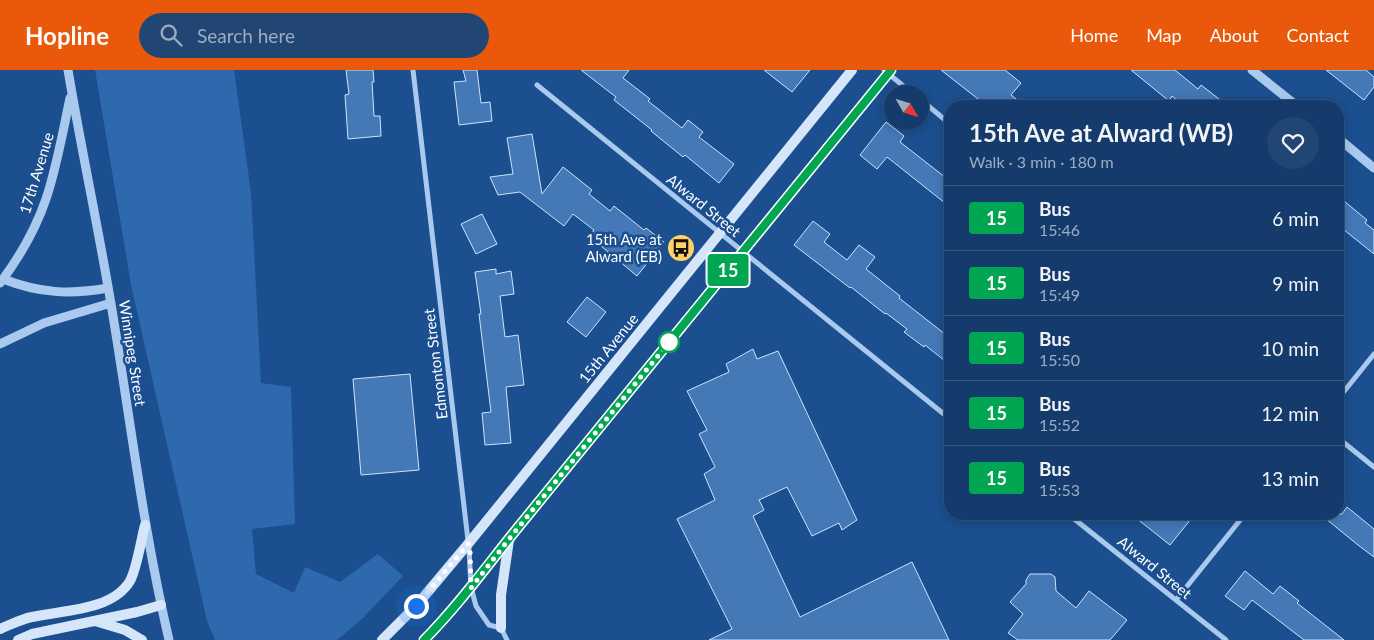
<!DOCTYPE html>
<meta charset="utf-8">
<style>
:root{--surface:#143b6b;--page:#214673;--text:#f1f3f6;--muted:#9dadc1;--line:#33557e;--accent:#ea580c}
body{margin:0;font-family:Lato,sans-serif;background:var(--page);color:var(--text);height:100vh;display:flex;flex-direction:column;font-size:19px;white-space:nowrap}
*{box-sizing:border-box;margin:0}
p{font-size:16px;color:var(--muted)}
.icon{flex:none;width:28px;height:28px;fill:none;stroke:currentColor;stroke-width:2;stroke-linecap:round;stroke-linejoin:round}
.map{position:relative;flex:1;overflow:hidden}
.side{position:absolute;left:944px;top:30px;width:400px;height:420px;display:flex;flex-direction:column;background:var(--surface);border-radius:20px;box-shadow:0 2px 12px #0003,0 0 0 1px var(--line)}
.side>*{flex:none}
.badge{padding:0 10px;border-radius:4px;font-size:18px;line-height:32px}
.needle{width:32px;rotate:129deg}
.tools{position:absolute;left:884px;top:15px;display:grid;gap:10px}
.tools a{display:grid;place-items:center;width:45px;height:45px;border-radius:50%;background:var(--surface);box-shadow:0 2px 12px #0003,0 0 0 1px var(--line);font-size:25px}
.you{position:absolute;width:25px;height:25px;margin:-12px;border:4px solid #fff;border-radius:50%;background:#1a73e8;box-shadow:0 0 0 8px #1a73e833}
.map>.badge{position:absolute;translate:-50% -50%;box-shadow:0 0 0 2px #fff}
.round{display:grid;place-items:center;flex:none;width:52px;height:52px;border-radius:26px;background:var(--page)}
.headline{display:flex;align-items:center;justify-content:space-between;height:85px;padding:0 25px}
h1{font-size:24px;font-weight:700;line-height:38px}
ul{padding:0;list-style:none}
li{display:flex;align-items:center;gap:15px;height:65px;padding:0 25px;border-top:1px solid var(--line)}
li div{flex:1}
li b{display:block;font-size:19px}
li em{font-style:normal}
li .badge{min-width:55px;font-weight:700;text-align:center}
header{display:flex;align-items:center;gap:30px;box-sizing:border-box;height:70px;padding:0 25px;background:var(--accent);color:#fff}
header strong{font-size:24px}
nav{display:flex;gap:28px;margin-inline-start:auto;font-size:18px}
.search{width:350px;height:45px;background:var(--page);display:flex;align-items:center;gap:12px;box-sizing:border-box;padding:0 18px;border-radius:28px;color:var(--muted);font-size:19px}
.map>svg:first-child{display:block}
.green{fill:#2e69ad}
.building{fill:#4478b7;stroke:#cfe3fa}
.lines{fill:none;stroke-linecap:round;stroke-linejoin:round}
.minor{stroke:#a9c9ee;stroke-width:5}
.tertiary{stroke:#a9c9ee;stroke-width:9}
.secondary{stroke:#d6e6fa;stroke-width:10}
.line-casing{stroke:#fff;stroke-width:11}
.line{stroke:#00a651;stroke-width:8}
.walk{stroke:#fff;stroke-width:5;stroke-dasharray:0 9}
.stop-dot{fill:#fff;stroke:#00a651;stroke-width:2.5}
.labels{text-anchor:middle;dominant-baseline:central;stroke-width:5;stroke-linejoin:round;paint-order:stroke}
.street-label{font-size:15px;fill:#fff;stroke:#1b4f8f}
.poi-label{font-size:15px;fill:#fff;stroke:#1b4f8f;text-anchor:end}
</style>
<header>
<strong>Hopline</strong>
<div class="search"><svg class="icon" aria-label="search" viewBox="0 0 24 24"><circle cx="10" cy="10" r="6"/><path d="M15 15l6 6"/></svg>Search here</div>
<nav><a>Home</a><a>Map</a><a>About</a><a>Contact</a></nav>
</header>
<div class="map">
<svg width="1374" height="570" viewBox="0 0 1374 570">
<rect width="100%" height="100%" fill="#1b4f8f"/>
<path class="green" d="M95 0H234L251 123 261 313 291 317 295 454 252 459 256 504 294 523 305 497 340 512 378 484 403 506 362 549 337 570H215L207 551 131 215Z"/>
<path class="building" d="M346 0H373L374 12H372L374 46H380L381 66 348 69 345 25 349 24Z
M463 0H477L481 33 490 32 492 51 459 55 454 12 466 11Z
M581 0H629L623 8 650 29 648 31 682 58 688 50 703 62 699 67 734 94 719 113 685 85 683 87 651 61 652 60 614 30 616 27Z
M764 0H810L792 22Z
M941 0H1005L1021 13 1011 25 1025 36H987Z
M1131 0H1175L1198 19 1201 15 1228 36H1189L1181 30 1179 32 1172 26 1169 31Z
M1326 0H1366L1374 7V17L1364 30Z
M886 52 904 66 900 72 950 111V137L887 87 877 99 860 85Z
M532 64 542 124 563 97 592 120 589 124 610 141 614 136 644 160 646 158 664 172 637 206 589 166 594 160 573 144 564 156 520 122 498 125 490 107 513 104 507 68Z
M1338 126 1367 150 1365 153 1374 160V184L1338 155Z
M482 144 497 174 476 184 461 154Z
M813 151 830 164 824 172 847 190 859 175 875 187 866 199 900 226 899 228 950 268V295L925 275 924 277 904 262 907 259 886 243 885 244 851 217 850 218 794 175Z
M496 199V204L511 201 514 224 500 226 505 267 518 265 524 315 506 317 511 373 485 375 482 343 491 342 479 244H481L475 202Z
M587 227 606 242 586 267 567 252Z
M753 279 757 289 778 281 857 450 842 460 839 453 812 466 787 417 759 430 764 440 753 446 800 547 912 492 949 570H709L732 559 677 449 715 430 704 404 715 397 699 364 707 360 687 321 729 302 726 294Z
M410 304 419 400 361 405 353 309Z
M1347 437 1374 459V487L1358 475 1320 444H1342Z
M1131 444H1195L1170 475Z
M1245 501 1273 524 1280 516 1299 531 1297 533 1344 570H1304L1252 530 1244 540 1225 526Z
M1030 504H1051L1055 507 1056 521 1076 538 1089 521 1127 550 1110 570H1018L1008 563 1023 544 1010 532 1026 514V510Z"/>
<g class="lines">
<path class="minor" d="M413 0 469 479 471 517 476 536 489 555 501 558 507 570
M884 0 913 24
M537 15 950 349
M920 29 950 54
M1338 329 1374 284
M1338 368 1374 397
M1068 444 1226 570
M1176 530 1245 444"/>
<path class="tertiary" d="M68 0C81 78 98 156 111 234 130 346 143 459 169 570
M1252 0 1297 36
M1338 68 1374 98
M3 209C39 223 70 225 108 218
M0 213C19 188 36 158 46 129 57 96 63 61 70 28
M0 274 44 253 111 233"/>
<path class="secondary" d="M95 551 125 560 142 570
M501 558V525L509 470
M0 559C10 555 21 549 32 547 63 540 112 541 130 511 137 498 141 470 145 455
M18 570 32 564 137 542 161 535
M382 570 416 536 468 474 852 0
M424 570C455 539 482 504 509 469L891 0"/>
</g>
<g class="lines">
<defs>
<path id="line" d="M424 570C459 535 488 494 520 455L891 0"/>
</defs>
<use href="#line" class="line-casing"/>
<use href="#line" class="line"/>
<path class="walk" d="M416 536 468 474 470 479 471 518 509 469 670 271 669 272"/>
</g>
<defs>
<symbol id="bus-disc" viewBox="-11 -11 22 22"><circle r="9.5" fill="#ffd166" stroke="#1b4f8f"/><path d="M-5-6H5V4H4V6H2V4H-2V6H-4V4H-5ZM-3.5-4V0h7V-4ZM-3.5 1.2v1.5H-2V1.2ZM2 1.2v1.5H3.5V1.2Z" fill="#111"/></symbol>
</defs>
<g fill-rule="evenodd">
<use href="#bus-disc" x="665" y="162" width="32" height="32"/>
</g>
<circle class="stop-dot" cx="669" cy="272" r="10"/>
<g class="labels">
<g class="street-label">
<text transform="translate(36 103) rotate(-73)">17th Avenue</text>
<text transform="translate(704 135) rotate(39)">Alward Street</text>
<text transform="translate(608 278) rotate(-51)">15th Avenue</text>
<text transform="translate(133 283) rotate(81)">Winnipeg Street</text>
<text transform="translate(435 294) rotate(-97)">Edmonton Street</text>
<text transform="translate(1155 497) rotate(39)">Alward Street</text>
</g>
<g class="poi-label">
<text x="662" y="169">15th Ave at<tspan x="662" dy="17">Alward (EB)</tspan></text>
</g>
</g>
</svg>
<div class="tools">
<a><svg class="needle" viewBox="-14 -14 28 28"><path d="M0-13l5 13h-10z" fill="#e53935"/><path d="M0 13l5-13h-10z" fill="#9dadc1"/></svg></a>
</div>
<div class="you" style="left:416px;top:536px"></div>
<b class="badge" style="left:728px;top:200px;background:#00a651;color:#fff">15</b>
<section class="side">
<div class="headline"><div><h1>15th Ave at Alward (WB)</h1><p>Walk · 3 min · 180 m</p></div><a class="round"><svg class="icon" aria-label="heart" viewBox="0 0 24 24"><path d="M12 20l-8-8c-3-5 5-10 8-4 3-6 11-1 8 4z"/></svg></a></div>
<ul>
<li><span class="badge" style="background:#00a651;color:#fff">15</span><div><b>Bus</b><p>15:46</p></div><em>6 min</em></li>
<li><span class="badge" style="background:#00a651;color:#fff">15</span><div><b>Bus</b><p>15:49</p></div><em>9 min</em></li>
<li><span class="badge" style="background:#00a651;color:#fff">15</span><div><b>Bus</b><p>15:50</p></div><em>10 min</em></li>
<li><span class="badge" style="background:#00a651;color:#fff">15</span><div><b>Bus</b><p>15:52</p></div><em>12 min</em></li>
<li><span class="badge" style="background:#00a651;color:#fff">15</span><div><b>Bus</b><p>15:53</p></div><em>13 min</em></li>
</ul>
</section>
</div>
